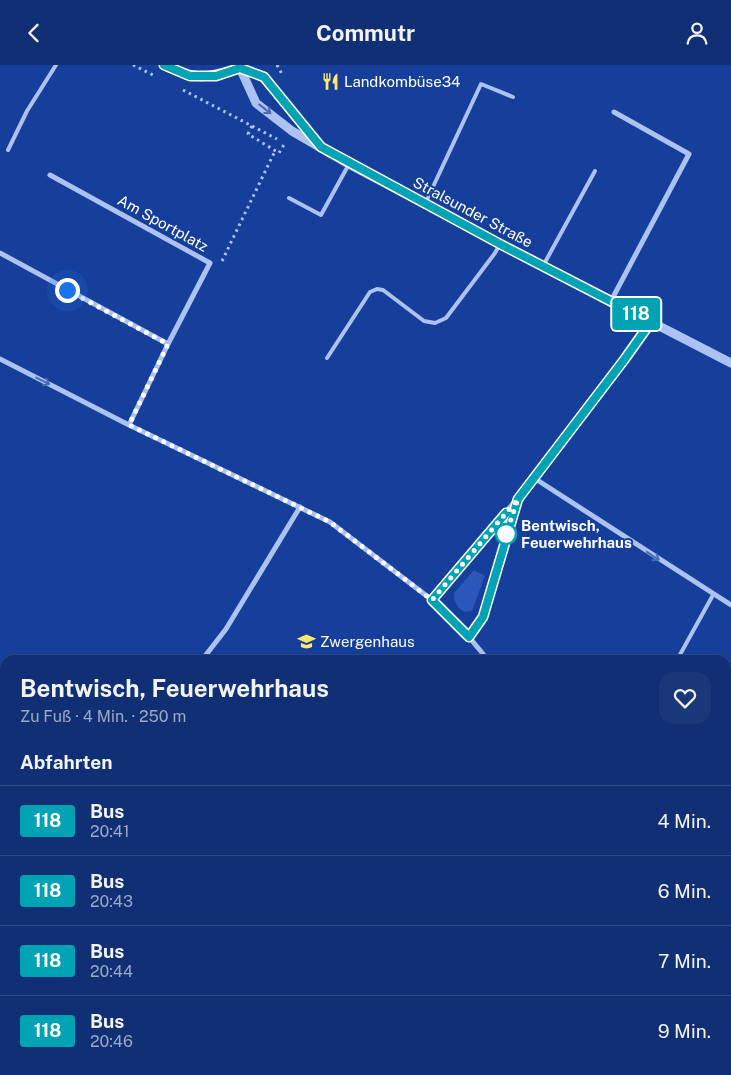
<!DOCTYPE html>
<html lang="de">
<meta charset="utf-8">
<style>
:root{--surface:#102f74;--page:#193779;--text:#f1f3f6;--muted:#9ca9c5;--line:#304a86}
body{margin:0;font-family:"Public Sans",sans-serif;background:var(--page);color:var(--text);height:100vh;display:flex;flex-direction:column;font-size:19px;white-space:nowrap}
*{box-sizing:border-box;margin:0}
p{font-size:16px;color:var(--muted)}
.icon{flex:none;width:28px;height:28px;fill:none;stroke:currentColor;stroke-width:2;stroke-linecap:round;stroke-linejoin:round}
.map{position:relative;flex:1;overflow:hidden}
.sheet{position:absolute;left:0px;top:590px;width:731px;height:420px;display:flex;flex-direction:column;background:var(--surface);border-radius:15px 15px 0 0;box-shadow:0 1px 4px #0004,0 0 0 1px var(--line)}
.sheet>*{flex:none}
.badge{padding:0 10px;border-radius:4px;font-size:18px;line-height:32px}
.you{position:absolute;width:25px;height:25px;margin:-12px;border:4px solid #fff;border-radius:50%;background:#1a73e8;box-shadow:0 0 0 8px #1a73e833}
.map>.badge{position:absolute;translate:-50% -50%;box-shadow:0 0 0 2px #fff}
h2{padding:0 20px;font-size:19px;line-height:45px}
.round{display:grid;place-items:center;flex:none;width:52px;height:52px;border-radius:15px;background:var(--page)}
.headline{display:flex;align-items:center;justify-content:space-between;height:85px;padding:0 20px}
h1{font-size:24px;font-weight:700;line-height:38px}
ul{padding:0;list-style:none}
li{display:flex;align-items:center;gap:15px;height:70px;padding:0 20px;border-top:1px solid var(--line)}
li div{flex:1}
li b{display:block;font-size:19px}
li em{font-style:normal}
li .badge{min-width:55px;font-weight:700;text-align:center}
header{display:flex;justify-content:space-between;align-items:center;height:65px;padding:0 20px;background:var(--surface);font-size:22px;font-weight:700}
.map>svg:first-child{display:block}
.green{fill:#2a57b9}
.water{fill:#29478d;stroke:#9fbbf5}
.lines{fill:none;stroke-linecap:round;stroke-linejoin:round}
.path{stroke:#acc2f2;stroke-width:3;stroke-dasharray:2.5 4;stroke-linecap:butt}
.service{stroke:#acc2f2;stroke-width:4}
.minor{stroke:#acc2f2;stroke-width:5}
.tertiary{stroke:#acc2f2;stroke-width:9}
.secondary{stroke:#dbe5fc;stroke-width:10}
.oneway{stroke:#4a6db9}
.line-casing{stroke:#fff;stroke-width:11}
.line{stroke:#00a3b4;stroke-width:8}
.walk{stroke:#fff;stroke-width:5;stroke-dasharray:0 9}
.stop-dot{fill:#fff;stroke:#00a3b4;stroke-width:2.5}
.labels{text-anchor:middle;dominant-baseline:central;stroke-width:4;stroke-linejoin:round;paint-order:stroke}
.poi-label{font-size:15px;fill:#fff;stroke:#163f9b;text-anchor:start}
.street-label{font-size:15px;fill:#fff;stroke:#163f9b}
.stop-label{font-size:15px;font-weight:bold;fill:#fff;stroke:#163f9b;text-anchor:start}
</style>
<header><svg class="icon" aria-label="back" viewBox="0 0 24 24"><path d="M15 5l-7 7 7 7"/></svg>Commutr<svg class="icon" aria-label="person" viewBox="0 0 24 24"><circle cx="12" cy="8" r="4"/><path d="M4 21q1-7 8-7t8 7"/></svg></header>
<div class="map">
<svg width="731" height="1010" viewBox="0 0 731 1010">
<rect width="100%" height="100%" fill="#163f9b"/>
<path class="green" d="M474 505 485 511 472 546 465 547C457 543 454 538 454 528Z
M0 962 5 965V1005H71L80 1010H0Z"/>
<path class="water" d="M726 742 731 745V829L726 830Z"/>
<g class="lines">
<path class="path" d="M133 0 153 10
M277 0 283 11
M183 25 277 74
M252 61 248 69 279 88 285 78
M222 196 275 86
M0 796 5 800"/>
<path class="service" d="M8 85 27 46 56 0
M289 133 321 150 349 99
M425 139 481 19 513 32
M543 201 595 106
M327 293 370 227 377 224 383 225 424 256 435 258 446 253 495 188 500 179
M677 595 713 530
M0 883 5 887
M600 1010V1005"/>
<path class="minor" d="M50 110 210 198 168 279 129 360
M0 188 168 279
M611 236 689 89 614 47
M0 294 129 360 330 457 432 535 469 572 488 595
M534 413 731 540
M432 535C484 475 533 415 581 352 605 321 629 290 651 257
M469 572 483 552 517 437
M202 595 226 564 300 442
M0 825 5 820
M726 884 731 890
M414 1005 418 1010"/>
<path class="tertiary" d="M240 3 256 38 292 66 349 99 500 179 731 298
M240 3 263 12 318 78"/>
<path class="secondary" d="M164 0C197 16 206 13 240 3L241 0"/>
</g>
<defs><path id="oneway-shaft" d="M-6 0H5M1.5-3L5.5 0L1.5 3" fill="none" stroke-width="1.6" stroke-linecap="round" stroke-linejoin="round" transform="scale(1.25)"/></defs>
<g class="oneway">
<use href="#oneway-shaft" transform="translate(265 44) rotate(38)"/>
<use href="#oneway-shaft" transform="translate(43 316) rotate(27)"/>
<use href="#oneway-shaft" transform="translate(653 491) rotate(33)"/>
</g>
<g class="lines">
<defs>
<path id="line" d="M164 0 190 11H216L240 3 264 12 321 82 500 179 651 257 624 295 518 434 483 552 469 572 432 535 506 448"/>
</defs>
<use href="#line" class="line-casing"/>
<use href="#line" class="line"/>
<path class="walk" d="M67 225 168 279 129 360 330 457 432 535 518 434 506 469"/>
</g>
<defs>
<symbol id="restaurant-bare" viewBox="-9 -9 18 18"><path d="M-5-6h1v4h1v-4h1v4h1v-4h1v5L-1.5 .5V6h-2V.5L-5-1ZM5-6V6H3V1.5H1.5Q1.5-4 5-6Z" fill="#ffe86d" stroke="#163f9b" stroke-width="2.5" paint-order="stroke"/></symbol>
<symbol id="school-bare" viewBox="-9 -9 18 18"><path d="M0-5L7-2L0 1L-7-2ZM-4 1L0 2.5L4 1V4Q0 6-4 4Z" fill="#ffe86d" stroke="#163f9b" stroke-width="2.5" paint-order="stroke"/></symbol>
</defs>
<g fill-rule="evenodd">
<use href="#restaurant-bare" x="318" y="4" width="25" height="25"/>
<use href="#school-bare" x="294" y="564" width="25" height="25"/>
</g>
<circle class="stop-dot" cx="506" cy="469" r="10"/>
<g class="labels">
<g class="poi-label">
<text x="344" y="16">Landkombüse34</text>
<text x="320" y="576">Zwergenhaus</text>
</g>
<g class="street-label">
<text transform="translate(473 147) rotate(28)">Stralsunder Straße</text>
<text transform="translate(163 158) rotate(29)">Am Sportplatz</text>
</g>
<g class="stop-label">
<text x="521" y="460">Bentwisch,<tspan x="521" dy="17">Feuerwehrhaus</tspan></text>
</g>
</g>
</svg>
<div class="you" style="left:67px;top:225px"></div>
<b class="badge" style="left:636px;top:249px;background:#00a3b4;color:#fff">118</b>
<section class="sheet">
<div class="headline"><div><h1>Bentwisch, Feuerwehrhaus</h1><p>Zu Fuß · 4 Min. · 250 m</p></div><a class="round"><svg class="icon" aria-label="heart" viewBox="0 0 24 24"><path d="M12 20l-8-8c-3-5 5-10 8-4 3-6 11-1 8 4z"/></svg></a></div>
<h2>Abfahrten</h2>
<ul>
<li><span class="badge" style="background:#00a3b4;color:#fff">118</span><div><b>Bus</b><p>20:41</p></div><em>4 Min.</em></li>
<li><span class="badge" style="background:#00a3b4;color:#fff">118</span><div><b>Bus</b><p>20:43</p></div><em>6 Min.</em></li>
<li><span class="badge" style="background:#00a3b4;color:#fff">118</span><div><b>Bus</b><p>20:44</p></div><em>7 Min.</em></li>
<li><span class="badge" style="background:#00a3b4;color:#fff">118</span><div><b>Bus</b><p>20:46</p></div><em>9 Min.</em></li>
</ul>
</section>
</div>
